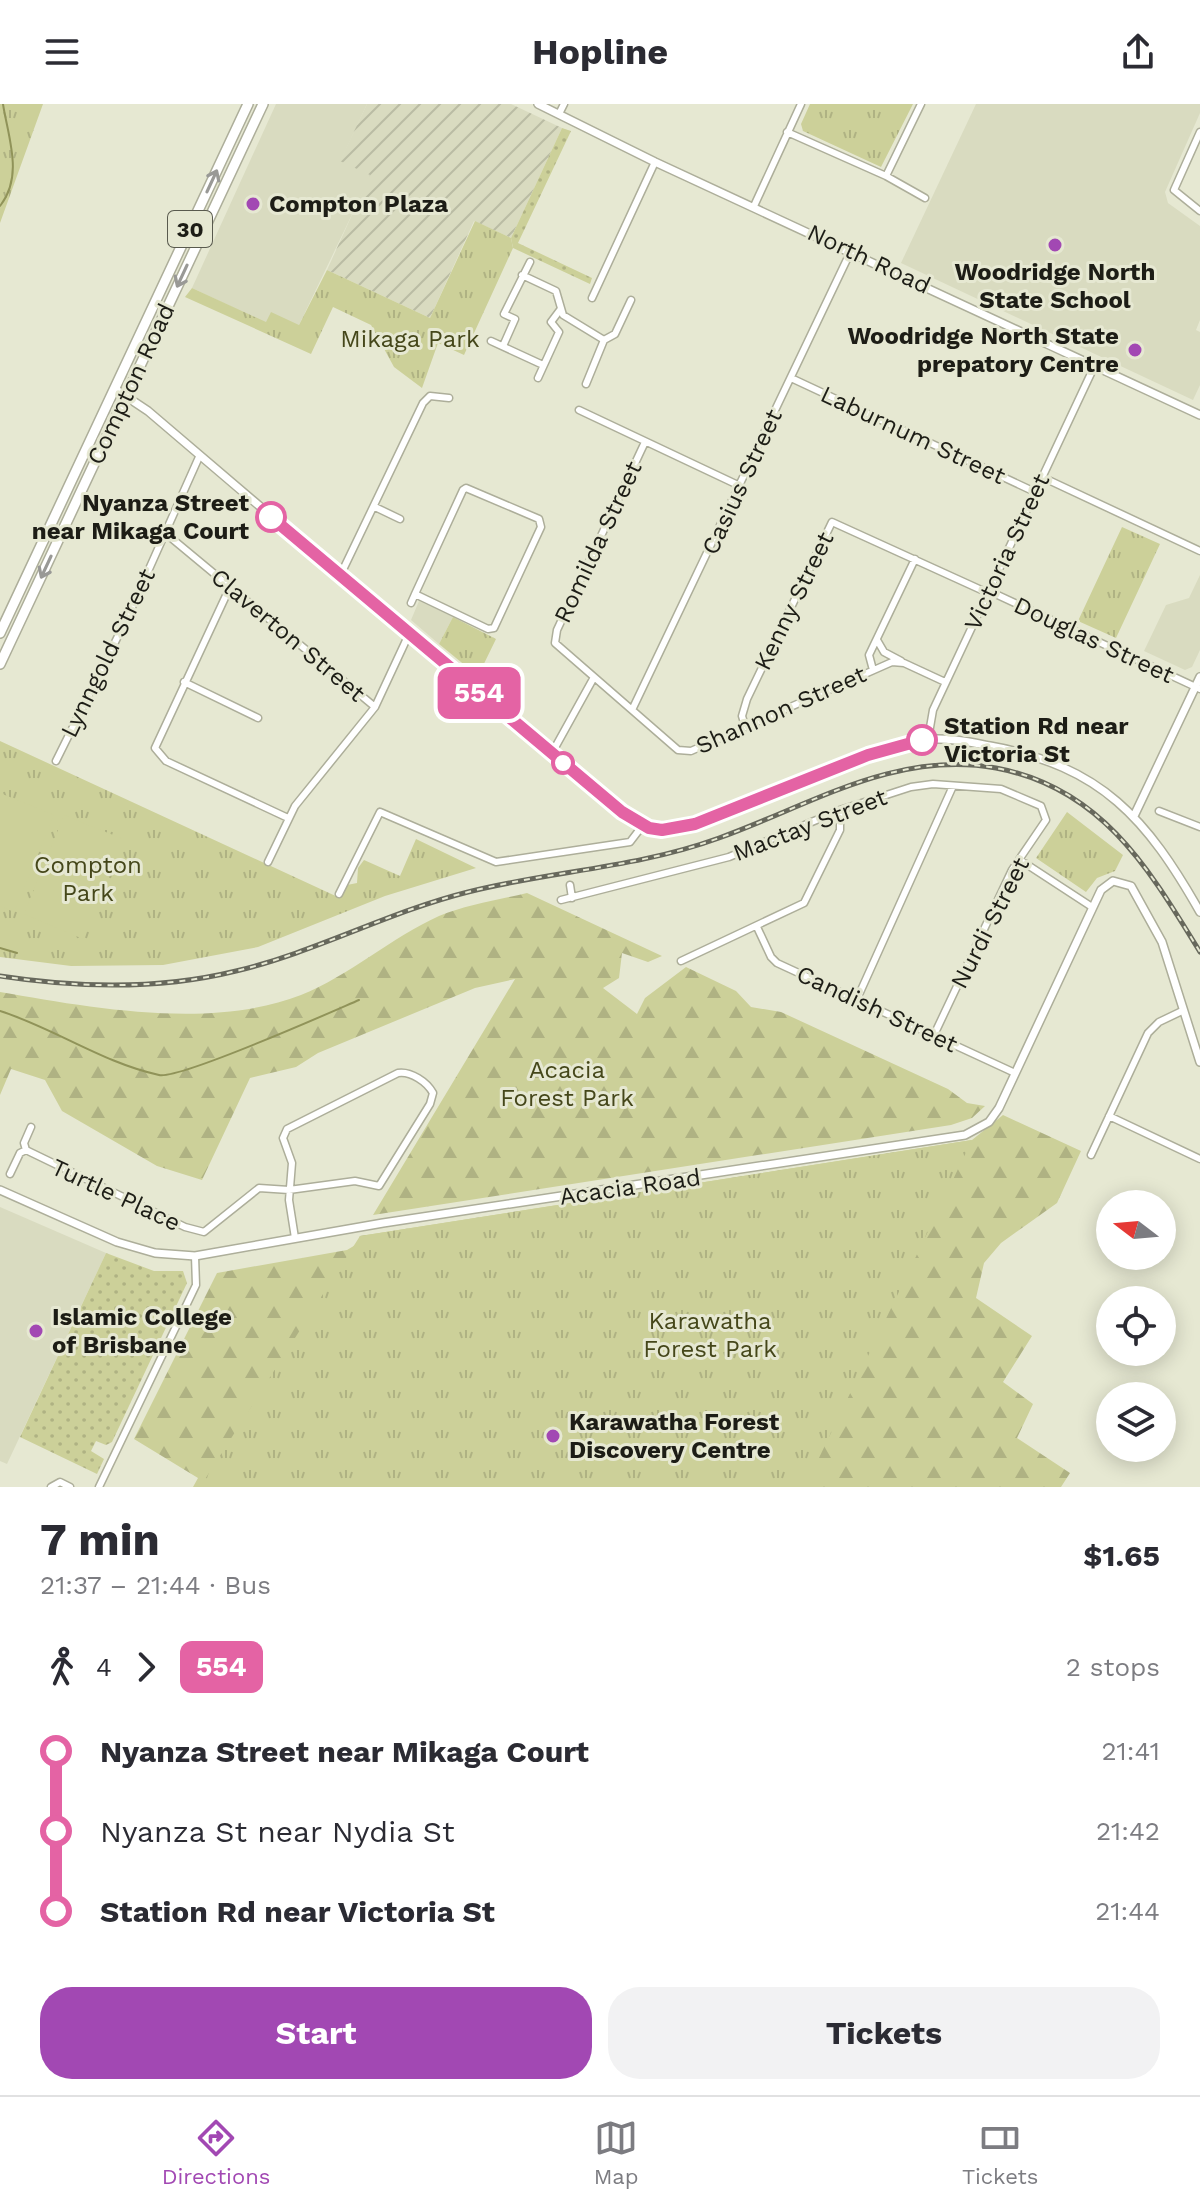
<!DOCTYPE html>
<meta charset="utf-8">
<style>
:root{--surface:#fff;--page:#f2f2f3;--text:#2b2b33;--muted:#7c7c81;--line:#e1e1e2;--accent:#a248b3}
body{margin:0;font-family:"Work Sans",sans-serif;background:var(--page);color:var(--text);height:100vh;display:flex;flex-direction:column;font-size:30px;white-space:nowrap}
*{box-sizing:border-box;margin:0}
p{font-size:26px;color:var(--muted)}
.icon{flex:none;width:44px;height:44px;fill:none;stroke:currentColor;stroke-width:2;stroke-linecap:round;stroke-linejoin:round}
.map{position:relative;height:1383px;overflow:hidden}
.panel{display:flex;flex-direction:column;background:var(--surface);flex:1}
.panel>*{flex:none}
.badge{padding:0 16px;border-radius:12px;font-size:28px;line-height:52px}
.needle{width:52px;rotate:286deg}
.fabs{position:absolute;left:1096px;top:1086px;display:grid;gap:16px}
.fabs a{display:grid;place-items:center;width:80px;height:80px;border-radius:50%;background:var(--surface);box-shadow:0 4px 20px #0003;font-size:40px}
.map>.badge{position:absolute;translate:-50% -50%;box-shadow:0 0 0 4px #fff}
.legs{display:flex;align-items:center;gap:12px;height:88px;padding:0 40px;font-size:26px}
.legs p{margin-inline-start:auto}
.overview{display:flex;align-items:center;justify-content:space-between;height:136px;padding:0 40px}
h1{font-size:44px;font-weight:700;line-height:60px}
.action{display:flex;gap:16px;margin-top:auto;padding:16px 40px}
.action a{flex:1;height:92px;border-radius:32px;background:var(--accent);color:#fff;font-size:32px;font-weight:700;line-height:92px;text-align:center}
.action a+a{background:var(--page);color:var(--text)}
ul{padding:0 40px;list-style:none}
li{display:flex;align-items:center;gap:28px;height:80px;font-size:30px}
li i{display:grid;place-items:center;width:12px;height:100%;margin:0 10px;background:currentColor}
li i::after{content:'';width:20px;height:20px;margin:-10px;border:6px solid;border-radius:50%;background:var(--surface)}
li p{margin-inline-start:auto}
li:first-child i{background:linear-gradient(#0000 50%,currentColor 0)}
li:last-child i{background:linear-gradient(currentColor 50%,#0000 0)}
header{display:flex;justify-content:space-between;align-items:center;height:104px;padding:0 40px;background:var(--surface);font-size:36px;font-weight:700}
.tab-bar{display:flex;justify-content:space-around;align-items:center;height:112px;border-top:2px solid var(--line);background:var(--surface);font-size:22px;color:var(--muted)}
.tab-bar a{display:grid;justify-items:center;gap:4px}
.tab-bar .selected{color:var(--accent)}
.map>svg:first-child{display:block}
.built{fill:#d9dbc0}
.industrial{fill:url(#industrial-furrows)}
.grass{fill:url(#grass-dots)}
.forest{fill:url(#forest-firs)}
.park{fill:url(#park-tufts)}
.pitch{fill:#ccd099}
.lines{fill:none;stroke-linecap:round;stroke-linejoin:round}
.stream{stroke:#909359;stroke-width:2}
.minor-casing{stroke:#adae9a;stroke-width:9}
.tertiary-casing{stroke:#adae9a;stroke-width:10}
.primary-casing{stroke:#adae9a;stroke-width:12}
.minor{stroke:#fff;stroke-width:6}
.tertiary{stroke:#fff;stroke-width:7}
.primary{stroke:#fff;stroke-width:9}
.rail-casing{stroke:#67685c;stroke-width:5}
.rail{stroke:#e6e8d2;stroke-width:2;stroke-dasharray:6;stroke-linecap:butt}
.oneway{stroke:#999996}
.line-1-casing{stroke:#fff;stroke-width:18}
.line-1{stroke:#e463a4;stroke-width:12}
.poi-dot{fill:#a248b3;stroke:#e6e8d2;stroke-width:3}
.stop-1-dot{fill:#fff;stroke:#e463a4;stroke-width:4}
.labels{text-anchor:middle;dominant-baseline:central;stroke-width:6;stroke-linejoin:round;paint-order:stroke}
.shield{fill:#e6e8d2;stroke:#595a4e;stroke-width:2}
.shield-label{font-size:22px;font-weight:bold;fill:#1d1d16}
.poi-label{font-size:24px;font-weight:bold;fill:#1d1d16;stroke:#e6e8d2;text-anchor:start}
.street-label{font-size:24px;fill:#1d1d16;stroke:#e6e8d2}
.park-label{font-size:24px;fill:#45471a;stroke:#e6e8d2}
.stop-label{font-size:24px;font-weight:bold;fill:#1d1d16;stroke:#e6e8d2;text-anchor:end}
</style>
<header><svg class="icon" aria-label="menu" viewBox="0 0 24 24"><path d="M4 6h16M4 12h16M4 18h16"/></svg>Hopline<svg class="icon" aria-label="share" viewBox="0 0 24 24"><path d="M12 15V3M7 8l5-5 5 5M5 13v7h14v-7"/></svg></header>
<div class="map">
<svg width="1200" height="1383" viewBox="0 0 1200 1383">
<defs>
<pattern id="industrial-furrows" width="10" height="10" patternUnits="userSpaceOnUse" patternTransform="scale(2)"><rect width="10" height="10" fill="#d9dbc0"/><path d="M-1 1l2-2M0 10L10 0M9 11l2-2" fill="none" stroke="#babca4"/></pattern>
<pattern id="grass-dots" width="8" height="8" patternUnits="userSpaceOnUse" patternTransform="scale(2)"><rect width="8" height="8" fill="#ccd099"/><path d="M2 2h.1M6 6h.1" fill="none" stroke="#afb283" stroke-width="1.8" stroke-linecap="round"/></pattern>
<pattern id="forest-firs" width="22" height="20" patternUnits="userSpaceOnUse" patternTransform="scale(2)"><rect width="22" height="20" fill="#ccd099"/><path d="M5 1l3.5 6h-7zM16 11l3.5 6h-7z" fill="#afb283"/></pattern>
<pattern id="park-tufts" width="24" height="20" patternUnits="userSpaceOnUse" patternTransform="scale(2)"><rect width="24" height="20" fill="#ccd099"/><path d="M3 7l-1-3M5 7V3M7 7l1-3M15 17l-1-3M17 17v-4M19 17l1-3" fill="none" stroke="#afb283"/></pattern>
</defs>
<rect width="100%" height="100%" fill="#e6e8d2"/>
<path class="built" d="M276 0H367L341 56 371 71 299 221 266 219 192 184Z
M976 0H1200V9L1165 88 1168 99 1200 122V216L1196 226 1200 228V281L1193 296 901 159Z
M1200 471V546L1192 563 1185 566 1144 547 1166 501 1189 494Z
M419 497 453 513 439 540 411 516Z
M0 1103 106 1149 7 1360 0 1357Z"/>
<path class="industrial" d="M367 0H511L562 24 511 134 474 117 430 214 327 166 370 71 340 57Z"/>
<path class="grass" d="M562 24 571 27 518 139 592 174 590 180 513 144 511 134Z
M106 1149 154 1167H183L187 1179 112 1338 106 1341 96 1337 91 1347 104 1355 97 1370 20 1333Z"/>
<path class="forest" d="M527 789 662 852 648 858 622 849 619 874 603 884 637 910 645 894 686 863 736 887 751 903 781 908 948 985 967 999 985 1002 972 1014 951 1021 373 1111 515 875 475 884 318 949 296 963 250 974 202 1076 157 1062 62 1007 45 976 11 965 0 991V888C92 904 212 926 301 891 349 872 392 833 439 812 466 801 498 796 527 789Z
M1003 1011 1081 1047 1057 1099 1001 1139 984 1159 976 1194 1032 1232 1003 1278 1033 1300 1017 1334 1070 1369 1061 1383H193L198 1374 134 1335 217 1169 347 1146 357 1140 360 1132 972 1036Z"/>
<path class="park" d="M0 0H43L0 119Z
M810 0H913L881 63 803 27 801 20Z
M475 117 511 134 513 144 464 251 438 239 422 284 394 263 371 221 333 203 311 250 185 193 192 184 266 218 271 208 299 221 327 166 430 214Z
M1122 423 1160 440 1116 534 1078 517Z
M453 513 496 535 478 572 439 540Z
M0 637 340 794 347 781 357 779 358 764 364 756 400 772 416 735 476 764 385 792 258 843 163 861 71 862 0 853Z
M1067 708 1123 751 1115 767 1097 774 1086 788 1036 754Z
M972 1036 805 1383H200L360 1132Z"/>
<path class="pitch" d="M0 689 54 711 14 808 0 802Z
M64 711 123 735 83 835 24 810Z"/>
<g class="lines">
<path class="stream" d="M0 102C24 72 8 33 3 0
M0 844 17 849
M0 907C54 924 103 959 159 971 179 976 331 908 359 896"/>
<defs>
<path id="minor" d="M559 10 564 0
M787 28 886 72 925 94
M1200 28 1174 86 1200 107
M886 72 921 0
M754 102 801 0
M522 171 556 187 563 211 604 236 586 280
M592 194 655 58
M604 236 615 230 631 196
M491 237 543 261
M503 242 515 215 504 210 530 158
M538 274 559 228 551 218 560 206
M791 274 1035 388
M579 306 740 382
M645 338 557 526 555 539 678 646 691 647 892 558 904 559 945 578
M1042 373 1200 447
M375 403 400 415
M164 428 375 603
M340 472 423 299 430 292 449 294
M230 483 155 644 166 657 288 714
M989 487 1200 585
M411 499 415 490 463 386 466 384 539 415 541 423 494 524 488 525 415 490
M877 536 884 548 901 557
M873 566 869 551 915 455
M184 578 258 614
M632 606 850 149
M745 622 742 612 747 595 832 418 988 489
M928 635 933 606 1094 263
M552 649 593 575
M56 657 129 510 199 353
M1159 707 1200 723
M1020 756 1092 803
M268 758 295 702 375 603 409 530
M570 781 572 794
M339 790 380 708 496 758 630 738 643 721
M561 796 729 753 840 706 911 683 933 680 1001 685 1041 702 1046 716 1012 766 934 931
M757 823 771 853 777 859 1015 969
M681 857 804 799 840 726V706
M857 895 953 682
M1109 1012 1200 1055
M26 1046 185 1123 204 1128 259 1084 289 1086 355 1077 379 1082 430 1000 433 989C427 978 411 967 398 969L287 1025 283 1034 292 1059 289 1096 295 1134
M1091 1051 1148 929 1159 918 1182 907
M10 1070 20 1049 26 1046 24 1039 31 1023
M51 1383 60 1378 70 1383
M99 1383 196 1181 195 1152"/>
<path id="tertiary" d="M538 0 655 58 1200 311
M115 285 148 307 473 584 643 721C682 736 734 708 770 692 819 670 870 644 924 636 946 633 969 638 990 642 1102 662 1147 715 1200 808
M1134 712 1200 573
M0 1086 117 1138 155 1149 195 1152 383 1119 965 1031 989 1018 999 1004 1101 786 1113 777 1131 782 1162 838 1200 958"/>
<path id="primary" d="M0 529 248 0
M0 560 263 0"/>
</defs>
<use href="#minor" class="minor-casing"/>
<use href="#tertiary" class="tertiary-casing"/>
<use href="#primary" class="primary-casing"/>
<use href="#minor" class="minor"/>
<use href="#tertiary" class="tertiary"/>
<use href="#primary" class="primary"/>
<defs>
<path id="rail" d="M0 872C78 884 159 886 236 867 316 848 388 808 468 788 551 767 637 764 719 734 811 701 895 646 996 664 1102 684 1149 765 1200 848"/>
</defs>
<use href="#rail" class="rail-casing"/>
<use href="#rail" class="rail"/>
</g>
<defs><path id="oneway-shaft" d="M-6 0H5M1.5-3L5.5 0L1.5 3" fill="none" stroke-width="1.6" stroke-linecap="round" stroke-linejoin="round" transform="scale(2)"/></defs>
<g class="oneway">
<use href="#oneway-shaft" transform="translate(212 77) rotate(-65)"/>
<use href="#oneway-shaft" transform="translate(182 172) rotate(115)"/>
<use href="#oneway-shaft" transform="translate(46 463) rotate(115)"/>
</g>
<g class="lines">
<defs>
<path id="line-1" d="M271 413 622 708 649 724 662 726 695 720 868 651 922 636"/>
</defs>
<use href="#line-1" class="line-1-casing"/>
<use href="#line-1" class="line-1"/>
</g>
<g class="poi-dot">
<circle cx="253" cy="100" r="8"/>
<circle cx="1055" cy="141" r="8"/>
<circle cx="1135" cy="246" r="8"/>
<circle cx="36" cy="1227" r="8"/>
<circle cx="553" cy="1332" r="8"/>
</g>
<g class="stop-1-dot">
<circle cx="271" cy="413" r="14"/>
<circle cx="922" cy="636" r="14"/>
<circle cx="563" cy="659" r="10"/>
</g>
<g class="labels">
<rect class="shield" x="168" y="107" width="44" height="36" rx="6"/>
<g class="shield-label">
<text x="190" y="125">30</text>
</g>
<g class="poi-label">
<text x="269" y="100">Compton Plaza</text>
<text x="1055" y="168" text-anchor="middle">Woodridge North<tspan x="1055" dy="28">State School</tspan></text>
<text x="1119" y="232" text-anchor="end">Woodridge North State<tspan x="1119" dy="28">prepatory Centre</tspan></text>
<text x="52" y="1213">Islamic College<tspan x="52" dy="28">of Brisbane</tspan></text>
<text x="569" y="1318">Karawatha Forest<tspan x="569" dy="28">Discovery Centre</tspan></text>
</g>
<g class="street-label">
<text transform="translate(869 155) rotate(25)">North Road</text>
<text transform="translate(131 280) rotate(-65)">Compton Road</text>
<text transform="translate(913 331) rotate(25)">Laburnum Street</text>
<text transform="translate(742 378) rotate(-65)">Casius Street</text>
<text transform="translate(598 438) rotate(-65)">Romilda Street</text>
<text transform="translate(1007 448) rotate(-65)">Victoria Street</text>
<text transform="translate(794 497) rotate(-64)">Kenny Street</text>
<text transform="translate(288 531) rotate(40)">Claverton Street</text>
<text transform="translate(1094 536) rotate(25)">Douglas Street</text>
<text transform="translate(108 549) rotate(-64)">Lynngold Street</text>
<text transform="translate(781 606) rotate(-24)">Shannon Street</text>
<text transform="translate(810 721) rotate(-21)">Mactay Street</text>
<text transform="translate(990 819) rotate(-63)">Nurdi Street</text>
<text transform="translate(877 905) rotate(25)">Candish Street</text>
<text transform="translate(630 1083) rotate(-8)">Acacia Road</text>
<text transform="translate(116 1091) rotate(25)">Turtle Place</text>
</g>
<g class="park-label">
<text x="410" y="235">Mikaga Park</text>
<text x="88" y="761">Compton<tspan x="88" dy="28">Park</tspan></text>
<text x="567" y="966">Acacia<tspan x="567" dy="28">Forest Park</tspan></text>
<text x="710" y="1217">Karawatha<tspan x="710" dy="28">Forest Park</tspan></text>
</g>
<g class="stop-label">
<text x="249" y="399">Nyanza Street<tspan x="249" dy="28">near Mikaga Court</tspan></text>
<text x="944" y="622" text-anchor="start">Station Rd near<tspan x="944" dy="28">Victoria St</tspan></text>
</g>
</g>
</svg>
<div class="fabs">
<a><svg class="needle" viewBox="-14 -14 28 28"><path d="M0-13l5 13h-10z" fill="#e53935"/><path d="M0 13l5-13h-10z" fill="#7c7c81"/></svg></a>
<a><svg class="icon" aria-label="locate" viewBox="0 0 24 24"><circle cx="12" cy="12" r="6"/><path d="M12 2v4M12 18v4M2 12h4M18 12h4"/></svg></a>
<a><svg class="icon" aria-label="layers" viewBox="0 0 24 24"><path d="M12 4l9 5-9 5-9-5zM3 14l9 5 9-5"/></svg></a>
</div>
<b class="badge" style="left:479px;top:589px;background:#e463a4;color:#fff">554</b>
</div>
<section class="panel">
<div class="overview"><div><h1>7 min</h1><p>21:37 – 21:44 · Bus</p></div><b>$1.65</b></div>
<div class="legs"><svg class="icon" aria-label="walk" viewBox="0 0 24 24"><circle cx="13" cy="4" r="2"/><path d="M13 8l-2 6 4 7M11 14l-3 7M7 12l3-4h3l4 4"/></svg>4<svg class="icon" aria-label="forward" viewBox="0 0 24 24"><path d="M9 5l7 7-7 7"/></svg><b class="badge" style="background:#e463a4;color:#fff">554</b><p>2 stops</p></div>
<ul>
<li><i style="color:#e463a4"></i><b>Nyanza Street near Mikaga Court</b><p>21:41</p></li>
<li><i style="color:#e463a4"></i><span>Nyanza St near Nydia St</span><p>21:42</p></li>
<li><i style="color:#e463a4"></i><b>Station Rd near Victoria St</b><p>21:44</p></li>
</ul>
<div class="action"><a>Start</a><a>Tickets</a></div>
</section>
<nav class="tab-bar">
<a class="selected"><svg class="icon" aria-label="directions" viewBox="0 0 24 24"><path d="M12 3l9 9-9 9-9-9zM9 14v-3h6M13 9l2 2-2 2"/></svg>Directions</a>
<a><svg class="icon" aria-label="map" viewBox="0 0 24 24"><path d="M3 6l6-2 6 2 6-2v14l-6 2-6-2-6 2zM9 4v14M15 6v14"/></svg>Map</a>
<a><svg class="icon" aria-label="tickets" viewBox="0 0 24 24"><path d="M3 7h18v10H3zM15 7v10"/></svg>Tickets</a>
</nav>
